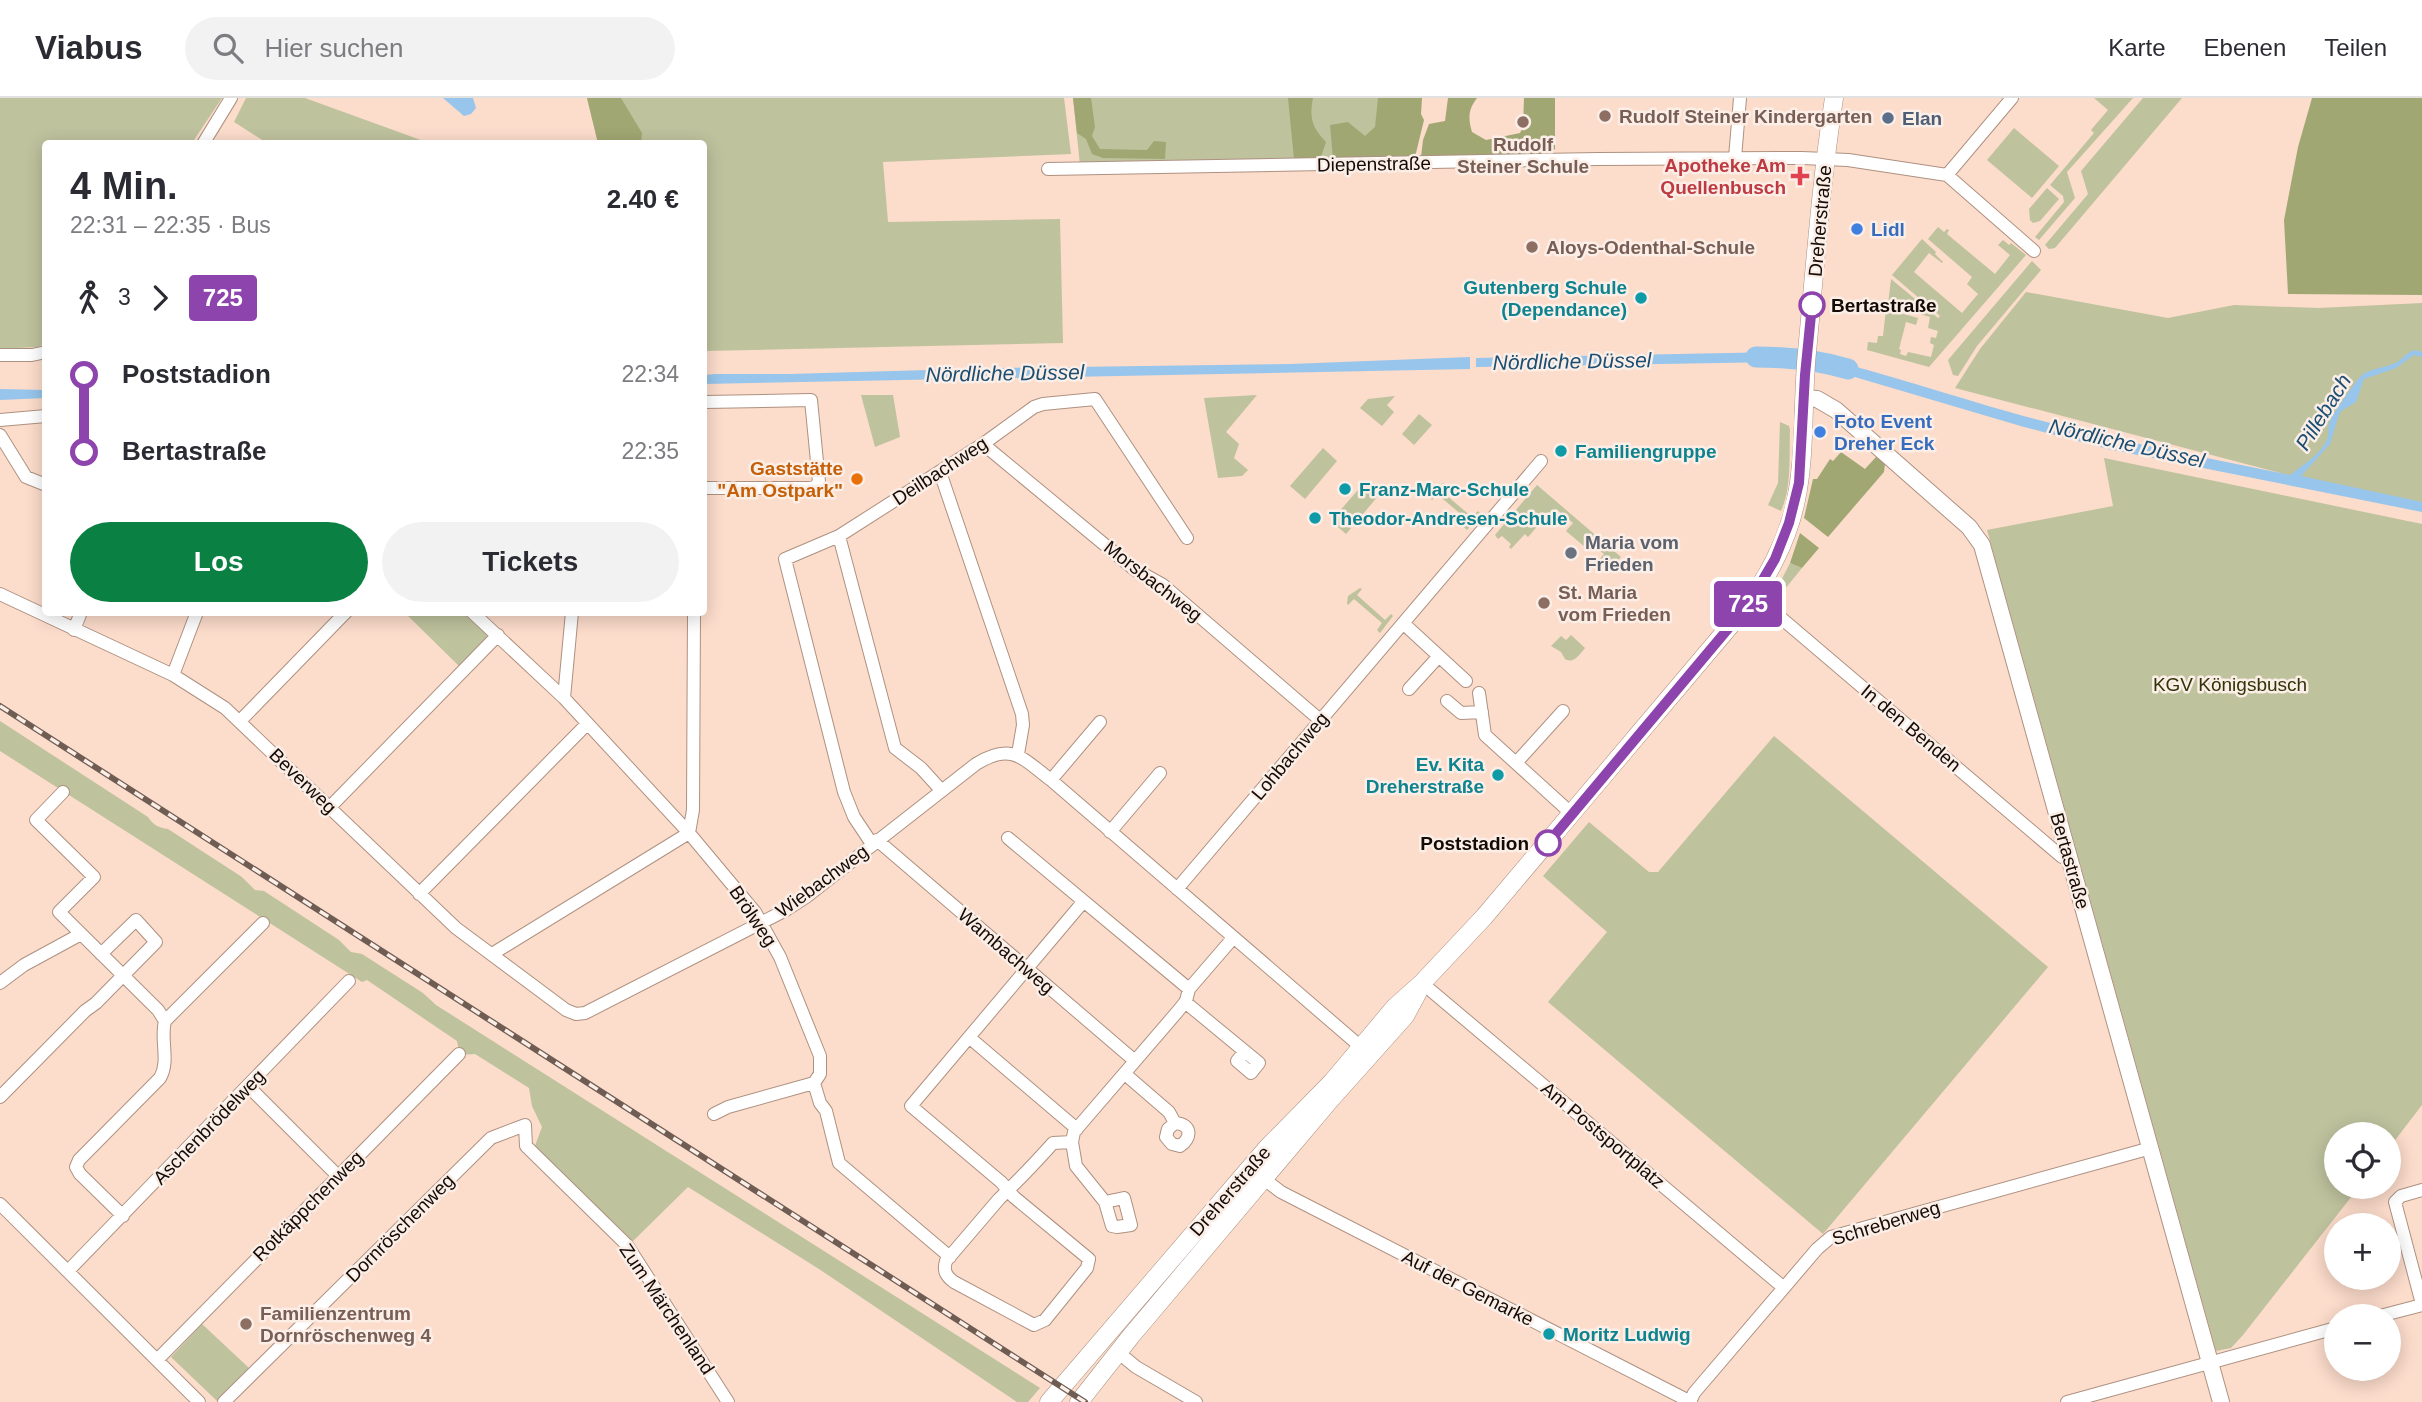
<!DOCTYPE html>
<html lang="de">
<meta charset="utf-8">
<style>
:root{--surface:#fff;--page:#f2f2f3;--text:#2b2b33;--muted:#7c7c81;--line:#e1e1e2;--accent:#0b8043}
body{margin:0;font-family:Arial,sans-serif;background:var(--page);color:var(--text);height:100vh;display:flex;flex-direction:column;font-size:26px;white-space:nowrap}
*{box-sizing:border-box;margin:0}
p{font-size:23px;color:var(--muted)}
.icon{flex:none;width:38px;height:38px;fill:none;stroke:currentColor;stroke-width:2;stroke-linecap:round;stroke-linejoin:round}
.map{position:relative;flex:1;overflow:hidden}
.details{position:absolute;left:42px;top:42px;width:665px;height:476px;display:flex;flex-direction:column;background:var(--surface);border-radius:7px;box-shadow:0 4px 18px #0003}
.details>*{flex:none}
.badge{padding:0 14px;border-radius:5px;font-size:24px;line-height:46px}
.buttons{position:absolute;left:2324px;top:1024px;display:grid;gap:14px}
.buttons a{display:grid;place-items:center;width:77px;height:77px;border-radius:50%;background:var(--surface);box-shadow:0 4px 18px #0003;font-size:35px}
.map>.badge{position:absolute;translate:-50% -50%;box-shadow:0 0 0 4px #fff}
.legs{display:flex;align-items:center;gap:10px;height:77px;padding:0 28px;font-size:23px}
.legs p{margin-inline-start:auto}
.headline{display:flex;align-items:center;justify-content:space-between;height:119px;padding:0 28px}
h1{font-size:38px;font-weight:600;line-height:52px}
.button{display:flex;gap:14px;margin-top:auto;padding:14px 28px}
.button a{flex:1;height:80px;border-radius:42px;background:var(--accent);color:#fff;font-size:28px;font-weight:600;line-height:80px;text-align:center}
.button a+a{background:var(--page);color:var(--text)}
ul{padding:0 28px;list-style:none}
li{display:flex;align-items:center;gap:24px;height:77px;font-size:26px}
li i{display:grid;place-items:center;width:10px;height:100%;margin:0 9px;background:currentColor}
li i::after{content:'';width:18px;height:18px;margin:-9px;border:5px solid;border-radius:50%;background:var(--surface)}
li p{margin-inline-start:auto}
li:first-child i{background:linear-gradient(#0000 50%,currentColor 0)}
li:last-child i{background:linear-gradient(currentColor 50%,#0000 0)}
header{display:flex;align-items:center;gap:42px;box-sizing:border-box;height:98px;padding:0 35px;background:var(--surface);border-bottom:2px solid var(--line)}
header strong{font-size:33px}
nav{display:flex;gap:38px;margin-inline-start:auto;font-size:24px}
.search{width:490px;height:63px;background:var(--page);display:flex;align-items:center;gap:18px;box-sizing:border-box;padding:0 24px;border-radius:38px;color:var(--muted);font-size:26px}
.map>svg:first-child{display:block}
.green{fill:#bec29d}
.forest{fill:#a1a772}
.water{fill:#97c5eb}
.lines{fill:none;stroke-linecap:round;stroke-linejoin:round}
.river{stroke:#97c5eb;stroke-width:21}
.minor-casing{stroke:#ae9180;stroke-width:14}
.tertiary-casing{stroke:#ae9180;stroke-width:18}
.secondary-casing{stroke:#ae9180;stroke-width:19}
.minor{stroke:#fff;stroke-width:12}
.tertiary{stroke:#fff;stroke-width:16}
.secondary{stroke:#fff;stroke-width:18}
.rail-casing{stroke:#6f5d53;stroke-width:6}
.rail{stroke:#fbeee7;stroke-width:3.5;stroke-dasharray:10;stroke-linecap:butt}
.line-1-casing{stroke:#fff;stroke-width:16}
.line-1{stroke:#8e44ad;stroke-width:10}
.education-dot{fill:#8d6e63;stroke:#fbeee7;stroke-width:2.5}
.service-dot{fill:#5c6f8a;stroke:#fbeee7;stroke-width:2.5}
.health-dot{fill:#e0444e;stroke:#fbeee7;stroke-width:2.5}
.shop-dot{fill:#3f7fe0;stroke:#fbeee7;stroke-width:2.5}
.culture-dot{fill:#0f9aa8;stroke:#fbeee7;stroke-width:2.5}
.stop-1-dot{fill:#fff;stroke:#8e44ad;stroke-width:3.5}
.food-dot{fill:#e8710a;stroke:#fbeee7;stroke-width:2.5}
.worship-dot{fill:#6b7280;stroke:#fbeee7;stroke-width:2.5}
.labels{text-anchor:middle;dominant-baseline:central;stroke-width:5;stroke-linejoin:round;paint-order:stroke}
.education-label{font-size:19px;font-weight:bold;fill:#785e54;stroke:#fbeee7;text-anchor:start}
.service-label{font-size:19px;font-weight:bold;fill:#4e5e75;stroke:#fbeee7;text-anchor:start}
.street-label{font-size:19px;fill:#150b06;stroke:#fbeee7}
.health-label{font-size:19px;font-weight:bold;fill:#be3a42;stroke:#fbeee7;text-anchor:end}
.shop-label{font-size:19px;font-weight:bold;fill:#366cbe;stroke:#fbeee7;text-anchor:start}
.culture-label{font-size:19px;font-weight:bold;fill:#0d838f;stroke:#fbeee7;text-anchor:start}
.stop-label{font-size:19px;font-weight:bold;fill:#150b06;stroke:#fbeee7;text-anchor:start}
.food-label{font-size:19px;font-weight:bold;fill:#c56008;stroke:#fbeee7;text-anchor:end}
.worship-label{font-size:19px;font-weight:bold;fill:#5b616d;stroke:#fbeee7;text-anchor:start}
.park-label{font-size:19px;fill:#303307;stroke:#fbeee7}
.water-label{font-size:21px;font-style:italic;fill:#1b4e73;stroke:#fbeee7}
</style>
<header>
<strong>Viabus</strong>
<div class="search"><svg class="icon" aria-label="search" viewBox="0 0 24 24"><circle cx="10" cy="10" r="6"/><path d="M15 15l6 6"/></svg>Hier suchen</div>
<nav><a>Karte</a><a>Ebenen</a><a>Teilen</a></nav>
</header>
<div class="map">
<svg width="2422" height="1304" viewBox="0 0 2422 1304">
<rect width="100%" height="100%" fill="#fcdccb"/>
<path class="green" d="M0 0H222L192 45 46 46V246L37 249 0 251Z
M246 0H305L429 45H267L234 24Z
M587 0H1064L1071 56 883 64 888 124 1060 121 1063 245 704 253V46L598 45Z
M1073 0H1396V58L1080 67Z
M2094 0H2133L2067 74 2075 100 2039 142 2035 139 2064 104 2063 98 2050 87 2094 35 2091 32 2108 12Z
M2143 0H2182L2055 150 2049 151 2045 147 2088 96 2081 73Z
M2014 30 2059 68 2032 100 1987 62Z
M2047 90 2059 101 2040 123 2033 125 2030 122 2029 111Z
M1938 129 1944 134 1947 131 1949 132 1947 136 1995 176 2010 157 1998 147 2003 142 2009 147 2011 145 2026 157 1929 269 1867 252 1868 244 1877 245 1878 238H1883L1886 211 1918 220 1916 227 1906 224 1899 251 1901 252 1900 256 1906 258 1908 254 1931 259 1934 247 1930 245 1931 239 1936 240 1938 233 1928 230 1930 219 1888 207 1891 181 1938 220 1940 218 1892 177 1922 141 1936 154 1935 156 1943 164 1942 165 1929 155 1914 174 1962 215 1978 196 1967 186 1972 179 1928 141Z
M2032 163 2041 172 1977 248 1958 278 1953 277 1948 262Z
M2026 194 2168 220 2234 207 2318 210 2422 205V412L1955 290 1980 251Z
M861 297H893L900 339 875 349Z
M1257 297 1226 334 1239 346 1234 360 1248 372 1242 378 1218 380 1204 300Z
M1395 298 1387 307 1394 314 1382 328 1360 310 1368 301Z
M1419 316 1432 327 1414 347 1402 336Z
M1780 324 1789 328 1790 332C1789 358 1792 389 1781 413L1768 407 1778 385Z
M1323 350 1337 363 1305 401 1290 388Z
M2104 360 2422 426V1007L2389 1050V1036H2336V1088L2359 1089 2243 1237 2231 1250 2216 1253 1987 432 2113 408Z
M1364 385 1379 397 1346 436 1331 423Z
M1443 385 1446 386 1440 392 1472 419 1478 413 1481 416 1467 432 1464 429 1469 423 1437 396 1432 402 1430 400 1431 394Z
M1537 387 1621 459 1610 471 1599 462 1604 456 1590 444 1585 449 1566 433 1573 425 1556 411 1544 424 1542 423 1528 439 1525 436 1511 451 1509 449 1511 446 1502 438 1498 441 1495 437Z
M1790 465 1802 470 1772 507 1770 504Z
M1360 490 1362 491 1357 497 1385 522 1391 516 1393 518 1380 535 1377 532 1382 525 1354 501 1348 507 1347 505 1348 498Z
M405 515H464L484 532 488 540 460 569Z
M1571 537 1585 550C1579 557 1574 566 1565 561L1561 554 1551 548 1561 538 1566 542Z
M0 623 148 719C153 727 159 730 168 731L242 779 255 792 264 793 339 842 351 854 362 856 423 895 436 907 1040 1290 1028 1304H1017L819 1171 688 1089 631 1145 535 1048 542 1029 532 1008 529 990 475 956 460 957 457 943 367 882 362 884 0 653Z
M1774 638 2048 869 1823 1136 1548 904 1607 834 1543 778 1589 724 1649 774H1658Z
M202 1226 249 1270 217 1303 171 1259Z"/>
<path class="forest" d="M587 0H621L642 35 641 45H598Z
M1073 0H1091L1095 29 1092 38 1100 51 1147 52 1154 43 1166 44 1165 61 1103 60 1092 56 1086 41 1077 35Z
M1288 0H1313C1309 20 1312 29 1326 44L1321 59 1294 61Z
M1378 0H1422L1421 16 1424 22 1415 59 1333 61 1330 27 1348 24 1365 38 1375 29Z
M1448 0H1477C1468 12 1468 20 1472 34L1486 42 1520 35 1523 29 1524 0H1555V51L1548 57 1421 59 1423 42 1429 26 1445 23Z
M2312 0H2422V197L2288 196 2284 122 2298 49Z
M1841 354 1865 371 1876 359 1885 366 1884 374 1828 439 1804 420 1813 381H1817L1830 361 1833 363Z
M1800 435 1819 450 1802 470 1790 465Z"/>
<path class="water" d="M443 0H473L476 10 471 16 464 18Z
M2415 252 2422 254V259L2414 257 2396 270 2364 281 2356 304 2341 313 2338 319 2330 346 2301 378 2422 404V414L2108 351 2024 329 1821 269 1822 260C1887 276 1949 297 2013 315 2104 341 2198 358 2290 377 2303 367 2318 358 2326 344 2330 337 2327 330 2330 323 2333 316 2355 284 2361 278 2369 270 2387 270 2397 264 2404 260 2407 254 2415 252Z
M1786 254 1785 264 1476 269V260Z
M1470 259V271L704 286V277L715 276H790L998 270 1291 266Z
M0 291 45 292V300L0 302Z"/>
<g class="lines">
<path class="river" d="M1756 259C1788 259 1817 262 1848 271"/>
<defs>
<path id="minor" d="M203 46 231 0
M1735 60 1740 0
M1048 71 1599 61 1802 60 1848 62 1947 77
M1947 77 2034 153
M1947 77 2012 0
M0 257H32L46 254
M704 304 811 302 819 384 815 389 810 390H704
M0 322 46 318
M0 337 26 379 46 387
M983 346 1134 471 1163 487 1320 622
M940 374 1022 616 1023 627 1018 656
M839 438 895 650 921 670 941 692
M0 496 173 577 225 610 456 830 566 912 576 916 585 915 786 812 806 799 976 666C1012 644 1022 660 1051 682L1361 949
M1754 497 2062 759 2069 760
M472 514 564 600 689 735 755 814 780 859 820 958V976L814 985
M1403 525 1466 583
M74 532 81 514
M173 577 197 514
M1409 591 1439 558
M1479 595 1485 637 1572 716
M564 600 572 514
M1447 603 1461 615 1482 614
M240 623 346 514
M1516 665 1563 613
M1051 682 1100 624
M63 694 36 722 94 779 59 814 158 912 165 923
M330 709 498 537
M1110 734 1160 675
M1008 740 1189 891
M877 742 1135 963
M872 746 854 719 844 694 785 461 839 438 983 346 1034 309 1043 306 1095 301 1187 440
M1177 791 1541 363
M419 796 587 626
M492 856 689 735 693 712 694 514
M0 885 24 867 81 836
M1419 889 1422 885 1784 1190
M1185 904 1259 965 1251 975 1237 963 1244 954
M970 940 1077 1031
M1125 976 1169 1014 1175 1025C1192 1026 1192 1040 1180 1048L1172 1046 1166 1039 1168 1031 1175 1025
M814 985 820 1005 826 1013 839 1065 950 1159
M248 988 338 1078
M0 999 85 913 96 905 156 844 136 822 101 856
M714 1016 728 1009 814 985
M1072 1044 1053 1045C1035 1065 1018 1083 999 1101L946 1163C943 1173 946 1178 954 1184L1034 1227 1045 1222 1087 1170 1089 1161 1014 1099 1001 1084 911 1008 1083 804
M1264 1081 1281 1094 1691 1304
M2422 1092 2401 1098 2395 1104 2422 1206
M1105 1104 1124 1100 1131 1127 1117 1129 1112 1128 1105 1104 1076 1068 1072 1044 1074 1034 1178 913 1186 903 1189 891 1233 840
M0 1106 199 1304
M123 1118 80 1076 76 1069 79 1062 160 980C170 963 160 942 165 923L263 825
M68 1173 349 883
M2380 1218 2422 1207
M1119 1255 1136 1269 1196 1304
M157 1262 459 956
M224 1304 491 1040 525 1027 526 1048 627 1147 728 1304
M1690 1304 1694 1295 1817 1151 1831 1139 2151 1050
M2067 1304 2336 1230"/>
<path id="tertiary" d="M1804 300 1817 301 1836 312 1969 429 1982 447 2221 1304"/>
<path id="secondary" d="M1049 1304 1267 1050 1332 984 1395 909 1422 885 1484 819 1740 516C1766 484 1788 442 1796 402 1806 354 1802 303 1807 254 1815 169 1821 84 1834 0
M1079 1304 1131 1238 1330 1002 1405 918 1418 894"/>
</defs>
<use href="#minor" class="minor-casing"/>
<use href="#tertiary" class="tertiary-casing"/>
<use href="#secondary" class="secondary-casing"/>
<use href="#minor" class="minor"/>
<use href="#tertiary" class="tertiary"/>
<use href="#secondary" class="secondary"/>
<defs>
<path id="rail" d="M0 608 1085 1304"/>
</defs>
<use href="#rail" class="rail-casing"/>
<use href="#rail" class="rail"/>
</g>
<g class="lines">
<defs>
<path id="line-1" d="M1548 745 1748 507 1775 461 1789 425 1799 385 1805 277 1812 207"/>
</defs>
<use href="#line-1" class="line-1-casing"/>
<use href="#line-1" class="line-1"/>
</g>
<g class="education-dot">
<circle cx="1605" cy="18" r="7"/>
<circle cx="1523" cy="24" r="7"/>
<circle cx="1532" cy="149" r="7"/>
<circle cx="1544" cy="505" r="7"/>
<circle cx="246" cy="1226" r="7"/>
</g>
<circle class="service-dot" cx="1888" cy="20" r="7"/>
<path class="health-dot" d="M1796.5 67.5h7v7h7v7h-7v7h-7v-7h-7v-7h7z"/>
<g class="shop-dot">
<circle cx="1857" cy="131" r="7"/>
<circle cx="1820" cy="334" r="7"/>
</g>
<g class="culture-dot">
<circle cx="1641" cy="200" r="7"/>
<circle cx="1561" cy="353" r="7"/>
<circle cx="1345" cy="391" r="7"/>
<circle cx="1315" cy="420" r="7"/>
<circle cx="1498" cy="677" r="7"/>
<circle cx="1549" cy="1236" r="7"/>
</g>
<g class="stop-1-dot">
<circle cx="1812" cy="207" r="12"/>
<circle cx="1548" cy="745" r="12"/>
</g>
<circle class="food-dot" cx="857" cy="381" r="7"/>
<circle class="worship-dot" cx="1571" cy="455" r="7"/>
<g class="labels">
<g class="education-label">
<text x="1619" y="18">Rudolf Steiner Kindergarten</text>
<text x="1523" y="46" text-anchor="middle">Rudolf<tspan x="1523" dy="22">Steiner Schule</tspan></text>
<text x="1546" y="149">Aloys-Odenthal-Schule</text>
<text x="1558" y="494">St. Maria<tspan x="1558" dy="22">vom Frieden</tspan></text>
<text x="260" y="1215">Familienzentrum<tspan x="260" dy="22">Dornröschenweg 4</tspan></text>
</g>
<g class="service-label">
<text x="1902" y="20">Elan</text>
</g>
<g class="street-label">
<text transform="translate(1374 66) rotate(-1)">Diepenstraße</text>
<text transform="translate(1820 123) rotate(-85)">Dreherstraße</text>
<text transform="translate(940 373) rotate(-33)">Deilbachweg</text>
<text transform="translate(1153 483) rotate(38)">Morsbachweg</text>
<text transform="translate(1911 630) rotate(40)">In den Benden</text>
<text transform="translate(1290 658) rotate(-50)">Lohbachweg</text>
<text transform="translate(303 683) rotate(44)">Beverweg</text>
<text transform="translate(2070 763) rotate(74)">Bertastraße</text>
<text transform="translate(822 783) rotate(-36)">Wiebachweg</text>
<text transform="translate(753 818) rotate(56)">Brölweg</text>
<text transform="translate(1006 853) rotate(41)">Wambachweg</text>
<text transform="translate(209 1029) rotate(-46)">Aschenbrödelweg</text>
<text transform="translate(1603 1037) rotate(40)">Am Postsportplatz</text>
<text transform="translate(1230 1093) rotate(-49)">Dreherstraße</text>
<text transform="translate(308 1108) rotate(-45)">Rotkäppchenweg</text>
<text transform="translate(1886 1125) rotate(-17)">Schreberweg</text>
<text transform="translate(400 1130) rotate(-45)">Dornröschenweg</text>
<text transform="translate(1468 1190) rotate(27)">Auf der Gemarke</text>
<text transform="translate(667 1211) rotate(56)">Zum Märchenland</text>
</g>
<g class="health-label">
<text x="1786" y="67">Apotheke Am<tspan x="1786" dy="22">Quellenbusch</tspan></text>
</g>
<g class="shop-label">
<text x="1871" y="131">Lidl</text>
<text x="1834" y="323">Foto Event<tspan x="1834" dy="22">Dreher Eck</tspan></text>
</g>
<g class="culture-label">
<text x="1627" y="189" text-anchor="end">Gutenberg Schule<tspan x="1627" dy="22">(Dependance)</tspan></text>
<text x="1575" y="353">Familiengruppe</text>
<text x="1359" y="391">Franz-Marc-Schule</text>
<text x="1329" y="420">Theodor-Andresen-Schule</text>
<text x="1484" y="666" text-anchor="end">Ev. Kita<tspan x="1484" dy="22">Dreherstraße</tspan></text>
<text x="1563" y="1236">Moritz Ludwig</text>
</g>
<g class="stop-label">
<text x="1831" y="207">Bertastraße</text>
<text x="1529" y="745" text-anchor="end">Poststadion</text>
</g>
<g class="food-label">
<text x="843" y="370">Gaststätte<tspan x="843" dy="22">"Am Ostpark"</tspan></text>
</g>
<g class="worship-label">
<text x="1585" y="444">Maria vom<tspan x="1585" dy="22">Frieden</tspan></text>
</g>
<g class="park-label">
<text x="2230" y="586">KGV Königsbusch</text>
</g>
<g class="water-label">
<text transform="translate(1572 263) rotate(-1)">Nördliche Düssel</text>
<text transform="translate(1005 275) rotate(-1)">Nördliche Düssel</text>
<text transform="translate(2323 314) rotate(-58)">Pillebach</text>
<text transform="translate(2127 345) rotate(13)">Nördliche Düssel</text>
</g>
</g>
</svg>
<div class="buttons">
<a><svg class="icon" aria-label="locate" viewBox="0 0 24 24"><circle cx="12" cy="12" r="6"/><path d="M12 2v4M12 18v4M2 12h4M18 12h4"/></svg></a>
<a>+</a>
<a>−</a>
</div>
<b class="badge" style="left:1748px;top:506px;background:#8e44ad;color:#fff">725</b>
<section class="details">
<div class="headline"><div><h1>4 Min.</h1><p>22:31 – 22:35 · Bus</p></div><b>2.40 €</b></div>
<div class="legs"><svg class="icon" aria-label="walk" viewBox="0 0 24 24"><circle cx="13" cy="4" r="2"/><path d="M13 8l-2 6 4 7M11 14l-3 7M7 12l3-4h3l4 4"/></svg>3<svg class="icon" aria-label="forward" viewBox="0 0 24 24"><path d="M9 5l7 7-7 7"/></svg><b class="badge" style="background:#8e44ad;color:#fff">725</b></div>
<ul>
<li><i style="color:#8e44ad"></i><b>Poststadion</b><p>22:34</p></li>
<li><i style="color:#8e44ad"></i><b>Bertastraße</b><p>22:35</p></li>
</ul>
<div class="button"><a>Los</a><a>Tickets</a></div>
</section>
</div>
